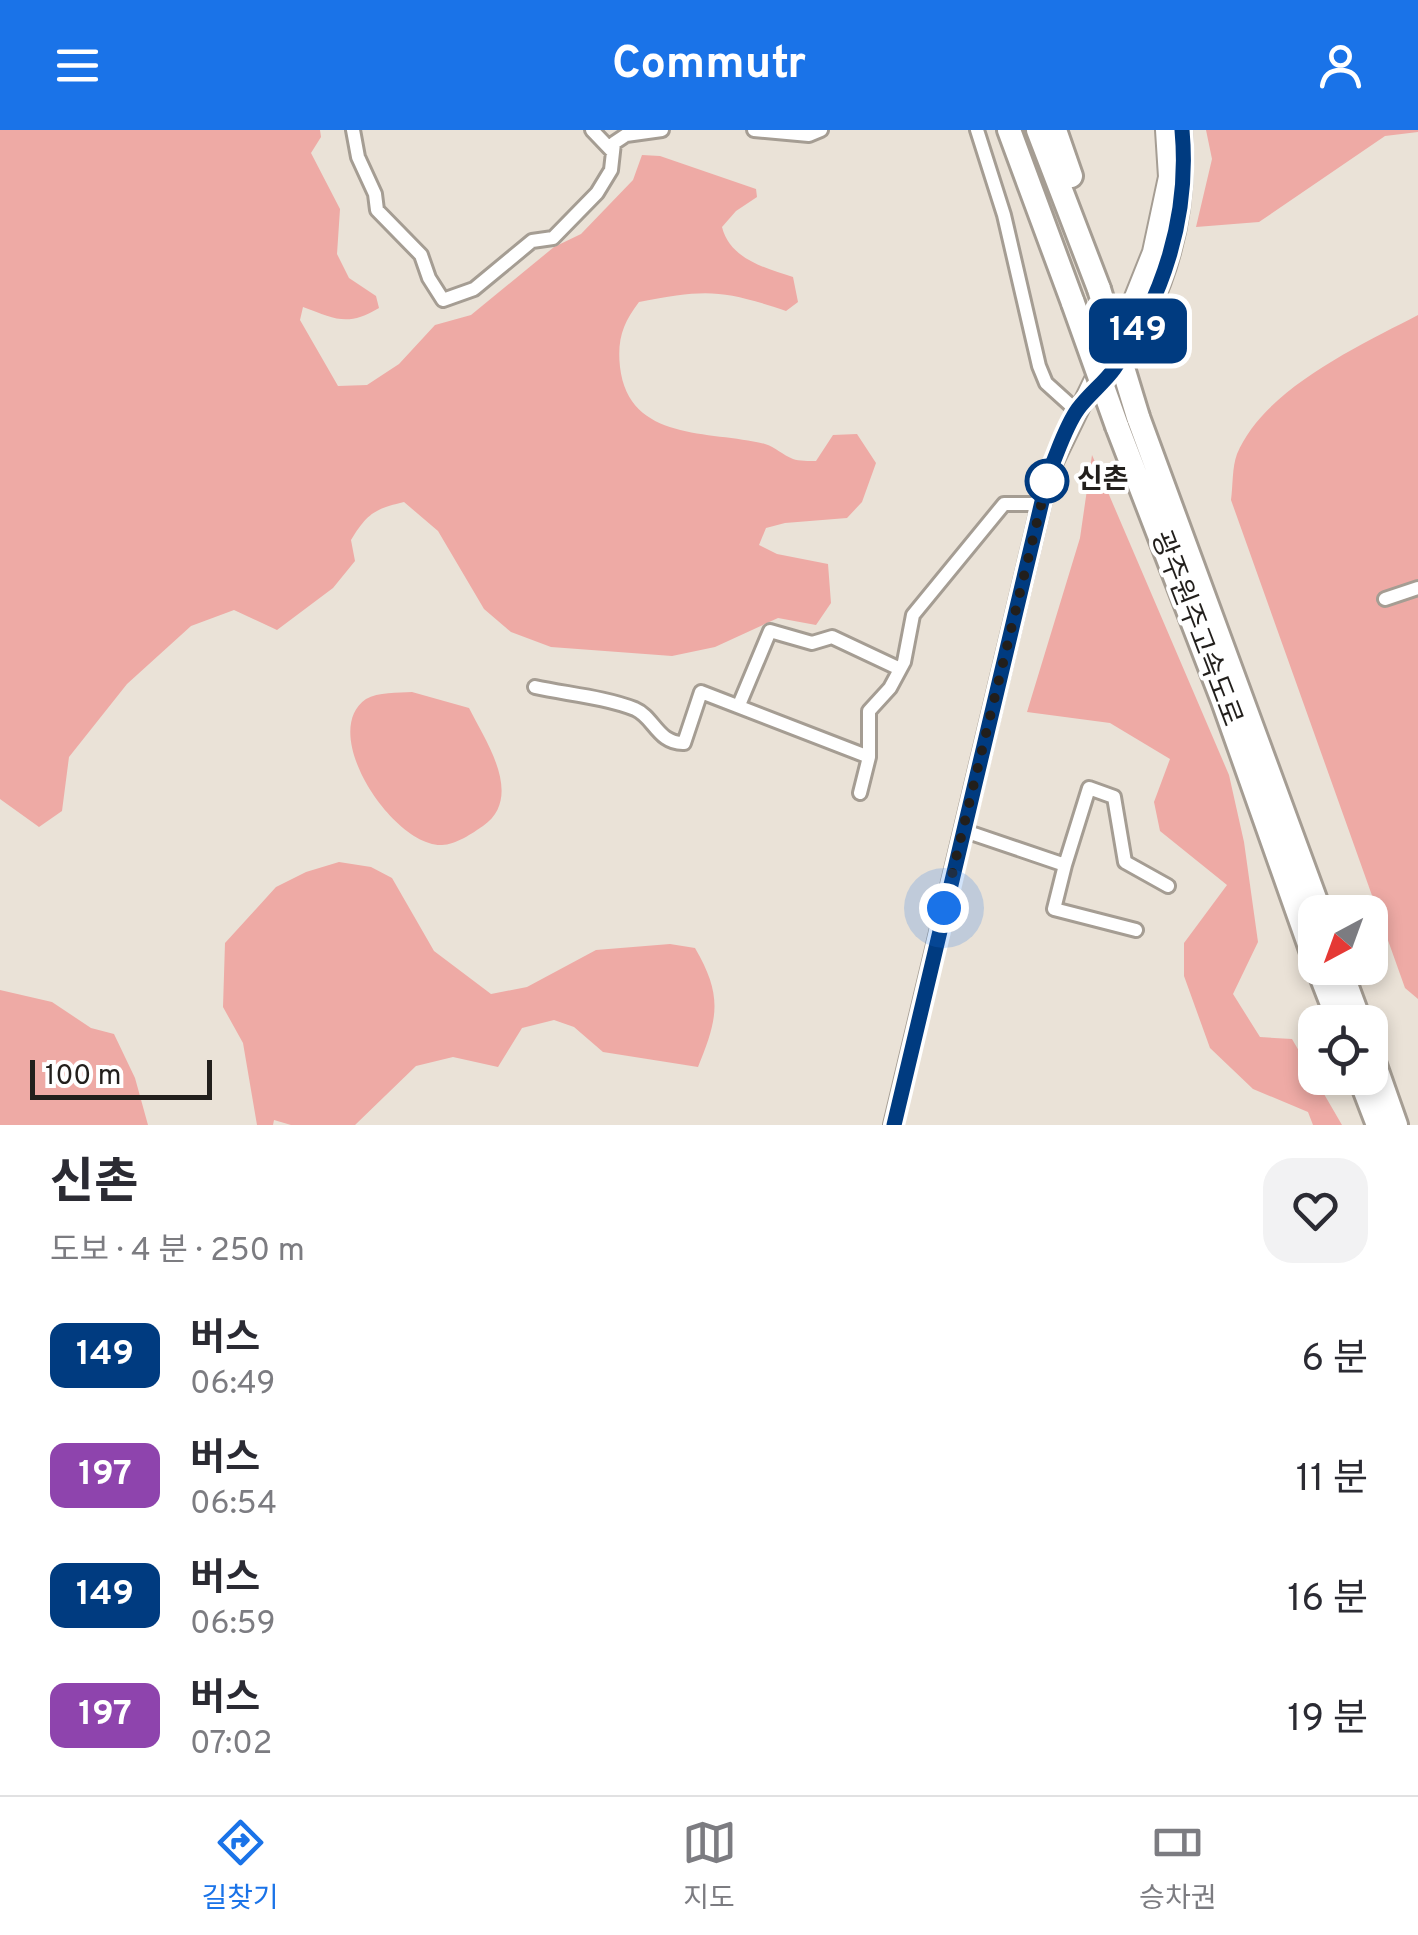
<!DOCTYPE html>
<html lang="ko">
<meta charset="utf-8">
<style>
:root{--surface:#fff;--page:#f2f2f3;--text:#2b2b33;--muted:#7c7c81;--line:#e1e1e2;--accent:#1a73e8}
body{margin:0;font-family:Overpass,"Noto Sans KR",sans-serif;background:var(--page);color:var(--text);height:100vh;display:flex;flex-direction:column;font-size:38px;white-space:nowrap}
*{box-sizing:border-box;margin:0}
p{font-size:32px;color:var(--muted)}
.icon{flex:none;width:55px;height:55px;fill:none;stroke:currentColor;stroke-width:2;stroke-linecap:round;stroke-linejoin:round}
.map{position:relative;height:995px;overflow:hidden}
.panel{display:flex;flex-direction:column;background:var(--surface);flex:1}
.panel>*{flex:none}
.badge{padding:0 20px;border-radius:15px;font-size:35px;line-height:65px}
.needle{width:65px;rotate:221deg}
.buttons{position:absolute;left:1298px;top:765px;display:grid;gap:20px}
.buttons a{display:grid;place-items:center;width:90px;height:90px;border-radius:20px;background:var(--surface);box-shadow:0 5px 15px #0003;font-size:50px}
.scale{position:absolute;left:30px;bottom:25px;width:182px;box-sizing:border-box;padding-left:10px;border:5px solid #221f1c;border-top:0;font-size:28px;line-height:35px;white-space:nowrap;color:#221f1c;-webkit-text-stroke:8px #fff;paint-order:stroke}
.you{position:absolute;width:50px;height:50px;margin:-25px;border:8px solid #fff;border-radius:50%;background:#1a73e8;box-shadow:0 0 0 15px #1a73e833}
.map>.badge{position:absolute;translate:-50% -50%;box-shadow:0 0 0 5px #fff}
.round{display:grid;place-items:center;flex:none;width:105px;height:105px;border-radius:30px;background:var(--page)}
.summary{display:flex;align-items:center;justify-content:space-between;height:170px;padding:0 50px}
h1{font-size:48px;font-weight:700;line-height:75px}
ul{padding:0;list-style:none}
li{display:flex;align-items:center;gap:30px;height:120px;padding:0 50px}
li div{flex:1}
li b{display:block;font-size:38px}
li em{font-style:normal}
li .badge{min-width:110px;font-weight:700;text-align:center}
header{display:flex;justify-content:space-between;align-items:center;height:130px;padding:0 50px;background:var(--accent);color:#fff;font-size:45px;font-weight:700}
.tab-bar{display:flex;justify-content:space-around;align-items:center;height:140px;border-top:2px solid var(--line);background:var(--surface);font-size:28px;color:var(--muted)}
.tab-bar a{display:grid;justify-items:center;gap:5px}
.tab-bar .current{color:var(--accent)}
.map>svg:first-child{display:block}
.green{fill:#eeaaa5}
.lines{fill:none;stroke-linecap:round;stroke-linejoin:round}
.minor-casing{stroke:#a59d93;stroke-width:18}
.secondary-casing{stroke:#a59d93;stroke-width:22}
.motorway-casing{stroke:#a59d93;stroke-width:28}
.minor{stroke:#fff;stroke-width:12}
.secondary{stroke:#fff;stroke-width:18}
.motorway{stroke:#fff;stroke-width:22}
.motorway-bridge-casing{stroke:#a59d93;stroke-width:28;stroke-linecap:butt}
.motorway-bridge{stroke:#fff;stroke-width:22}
.line-casing{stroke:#fff;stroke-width:22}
.line{stroke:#003b80;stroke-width:15}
.walk{stroke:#221f1c;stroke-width:10;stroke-dasharray:0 18}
.stop-dot{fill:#fff;stroke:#003b80;stroke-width:5}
.labels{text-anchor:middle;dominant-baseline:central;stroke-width:8;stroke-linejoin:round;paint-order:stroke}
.stop-label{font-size:28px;font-weight:bold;fill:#221f1c;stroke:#fff;text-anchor:start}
.street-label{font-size:28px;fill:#221f1c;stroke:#fff}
</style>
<header><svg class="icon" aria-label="menu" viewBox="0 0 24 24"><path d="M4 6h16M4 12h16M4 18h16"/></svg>Commutr<svg class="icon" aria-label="person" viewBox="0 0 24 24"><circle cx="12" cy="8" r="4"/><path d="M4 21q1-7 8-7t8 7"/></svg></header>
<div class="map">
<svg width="1418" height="995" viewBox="0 0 1418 995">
<rect width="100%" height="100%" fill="#eae2d7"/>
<path class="green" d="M0 0H320L321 7 311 23 340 79 337 124 349 148 376 166 379 178C347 197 336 189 303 177L300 190 338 256 367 255 399 234 435 195 471 185 554 117 581 104 633 50 642 25 660 26 756 59 757 67 736 81 722 97C730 129 765 138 793 147L798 172 786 181C721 159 706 159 639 172 623 193 617 209 620 237 629 313 711 300 765 314 775 317 783 325 793 329 799 331 809 331 816 331L833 305 857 304 876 333 862 372 847 388 785 393 766 398 759 415 777 424 828 434 831 473 816 495 778 488 715 517 672 526 551 517 511 502 484 479 438 401 404 372C374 379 367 384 351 410L355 431 333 458 277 500 234 480 191 496 127 554 69 627 62 681 39 697 0 669Z
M1206 0H1418V2L1385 6 1259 92 1196 97 1212 29Z
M1418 185V869L1405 858 1231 370C1233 356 1232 337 1237 324 1264 259 1359 216 1418 185Z
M1092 325 1229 645 1244 712 1258 812 1233 864 1260 907 1292 909 1342 995H1313L1308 982 1253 959 1210 918 1184 846V813L1227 755 1160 701 1154 672 1170 629 1110 593 1027 582 1080 408Z
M412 562 469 578C485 610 525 667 483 696 473 703 455 715 442 715 394 717 317 603 366 569 378 562 398 563 412 562Z
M339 732 371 737 392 748 434 821 491 864 527 857 596 820 670 814 695 818C723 866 718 888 698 937L603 922 574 897 554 890 522 898 498 937 453 927 416 936 355 995H291L274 990 273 995H257L243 913 223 877 225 813 276 757 306 742Z
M0 860 52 872 91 898 114 904 135 948 148 995H0Z"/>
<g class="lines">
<defs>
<path id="minor" d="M353 0 358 27 375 64 377 80 421 125 429 148 443 170 474 159 532 111 553 108 597 63 611 40 614 13 626 5 662 0
M592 0 613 22
M754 0 809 5 821 0
M977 0 1004 85 1039 236 1046 253 1077 281
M1385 469 1418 458
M535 557C567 564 604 567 635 579 654 587 658 614 684 613L701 562 869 627
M739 575 770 501 812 513 832 507 900 539
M860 663 869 627V581L890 558 904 532 913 485 1004 374H1041
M962 700 1065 735 1054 779 1136 800
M1065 735 1089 658 1114 667 1125 732 1168 756"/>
<path id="secondary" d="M1116 235C1127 218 1141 201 1149 182 1176 125 1187 63 1182 0
M893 995 1049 342 1134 167 1152 122 1168 47 1165 0"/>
<path id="motorway" d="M1009 0 1073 173
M1038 0 1099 159
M1055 0 1071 46
M1138 287 1320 782
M1117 296 1223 571 1315 831
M1318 838 1339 892
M1340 838 1360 892
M1370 921 1396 995
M1360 948 1378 995"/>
</defs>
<use href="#minor" class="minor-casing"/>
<use href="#secondary" class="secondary-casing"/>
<use href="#motorway" class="motorway-casing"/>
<use href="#minor" class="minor"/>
<use href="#secondary" class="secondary"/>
<use href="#motorway" class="motorway"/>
<defs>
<path id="motorway-bridge" d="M1099 159 1138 287
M1073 173 1117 296"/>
</defs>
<use href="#motorway-bridge" class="motorway-bridge-casing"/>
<use href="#motorway-bridge" class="motorway-bridge"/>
</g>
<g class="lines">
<defs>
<path id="line" d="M894 995 1049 342C1058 322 1065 297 1078 279 1089 264 1104 253 1114 239 1163 169 1190 86 1182 0"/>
</defs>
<use href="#line" class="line-casing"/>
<use href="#line" class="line"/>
<path class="walk" d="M944 778 1049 342 1047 351"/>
</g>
<circle class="stop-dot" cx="1047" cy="351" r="20"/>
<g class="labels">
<g class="stop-label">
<text x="1077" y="351">신촌</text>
</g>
<g class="street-label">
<text transform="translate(1195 499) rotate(69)">광주원주고속도로</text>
</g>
</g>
</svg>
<div class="buttons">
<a><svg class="needle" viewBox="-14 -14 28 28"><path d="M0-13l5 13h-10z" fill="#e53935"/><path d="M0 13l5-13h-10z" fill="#7c7c81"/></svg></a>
<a><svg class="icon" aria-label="locate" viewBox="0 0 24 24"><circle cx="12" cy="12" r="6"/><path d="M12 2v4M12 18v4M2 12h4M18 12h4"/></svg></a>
</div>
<div class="scale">100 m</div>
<div class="you" style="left:944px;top:778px"></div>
<b class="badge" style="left:1138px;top:201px;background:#003b80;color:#fff">149</b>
</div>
<section class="panel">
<div class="summary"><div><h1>신촌</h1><p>도보 · 4 분 · 250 m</p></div><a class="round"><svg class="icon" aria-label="heart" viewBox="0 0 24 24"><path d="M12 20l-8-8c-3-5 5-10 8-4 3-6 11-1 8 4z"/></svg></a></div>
<ul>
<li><span class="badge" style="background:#003b80;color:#fff">149</span><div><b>버스</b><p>06:49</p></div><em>6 분</em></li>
<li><span class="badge" style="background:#8e44ad;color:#fff">197</span><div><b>버스</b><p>06:54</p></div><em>11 분</em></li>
<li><span class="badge" style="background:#003b80;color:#fff">149</span><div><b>버스</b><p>06:59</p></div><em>16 분</em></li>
<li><span class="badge" style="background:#8e44ad;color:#fff">197</span><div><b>버스</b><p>07:02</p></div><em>19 분</em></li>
</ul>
</section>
<nav class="tab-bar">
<a class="current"><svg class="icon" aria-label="directions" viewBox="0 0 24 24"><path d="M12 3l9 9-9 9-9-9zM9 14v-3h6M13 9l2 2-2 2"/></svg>길찾기</a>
<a><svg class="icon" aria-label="map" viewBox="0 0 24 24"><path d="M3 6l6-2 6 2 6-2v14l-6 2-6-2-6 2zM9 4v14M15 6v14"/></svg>지도</a>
<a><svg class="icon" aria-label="tickets" viewBox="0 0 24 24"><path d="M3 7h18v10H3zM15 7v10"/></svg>승차권</a>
</nav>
